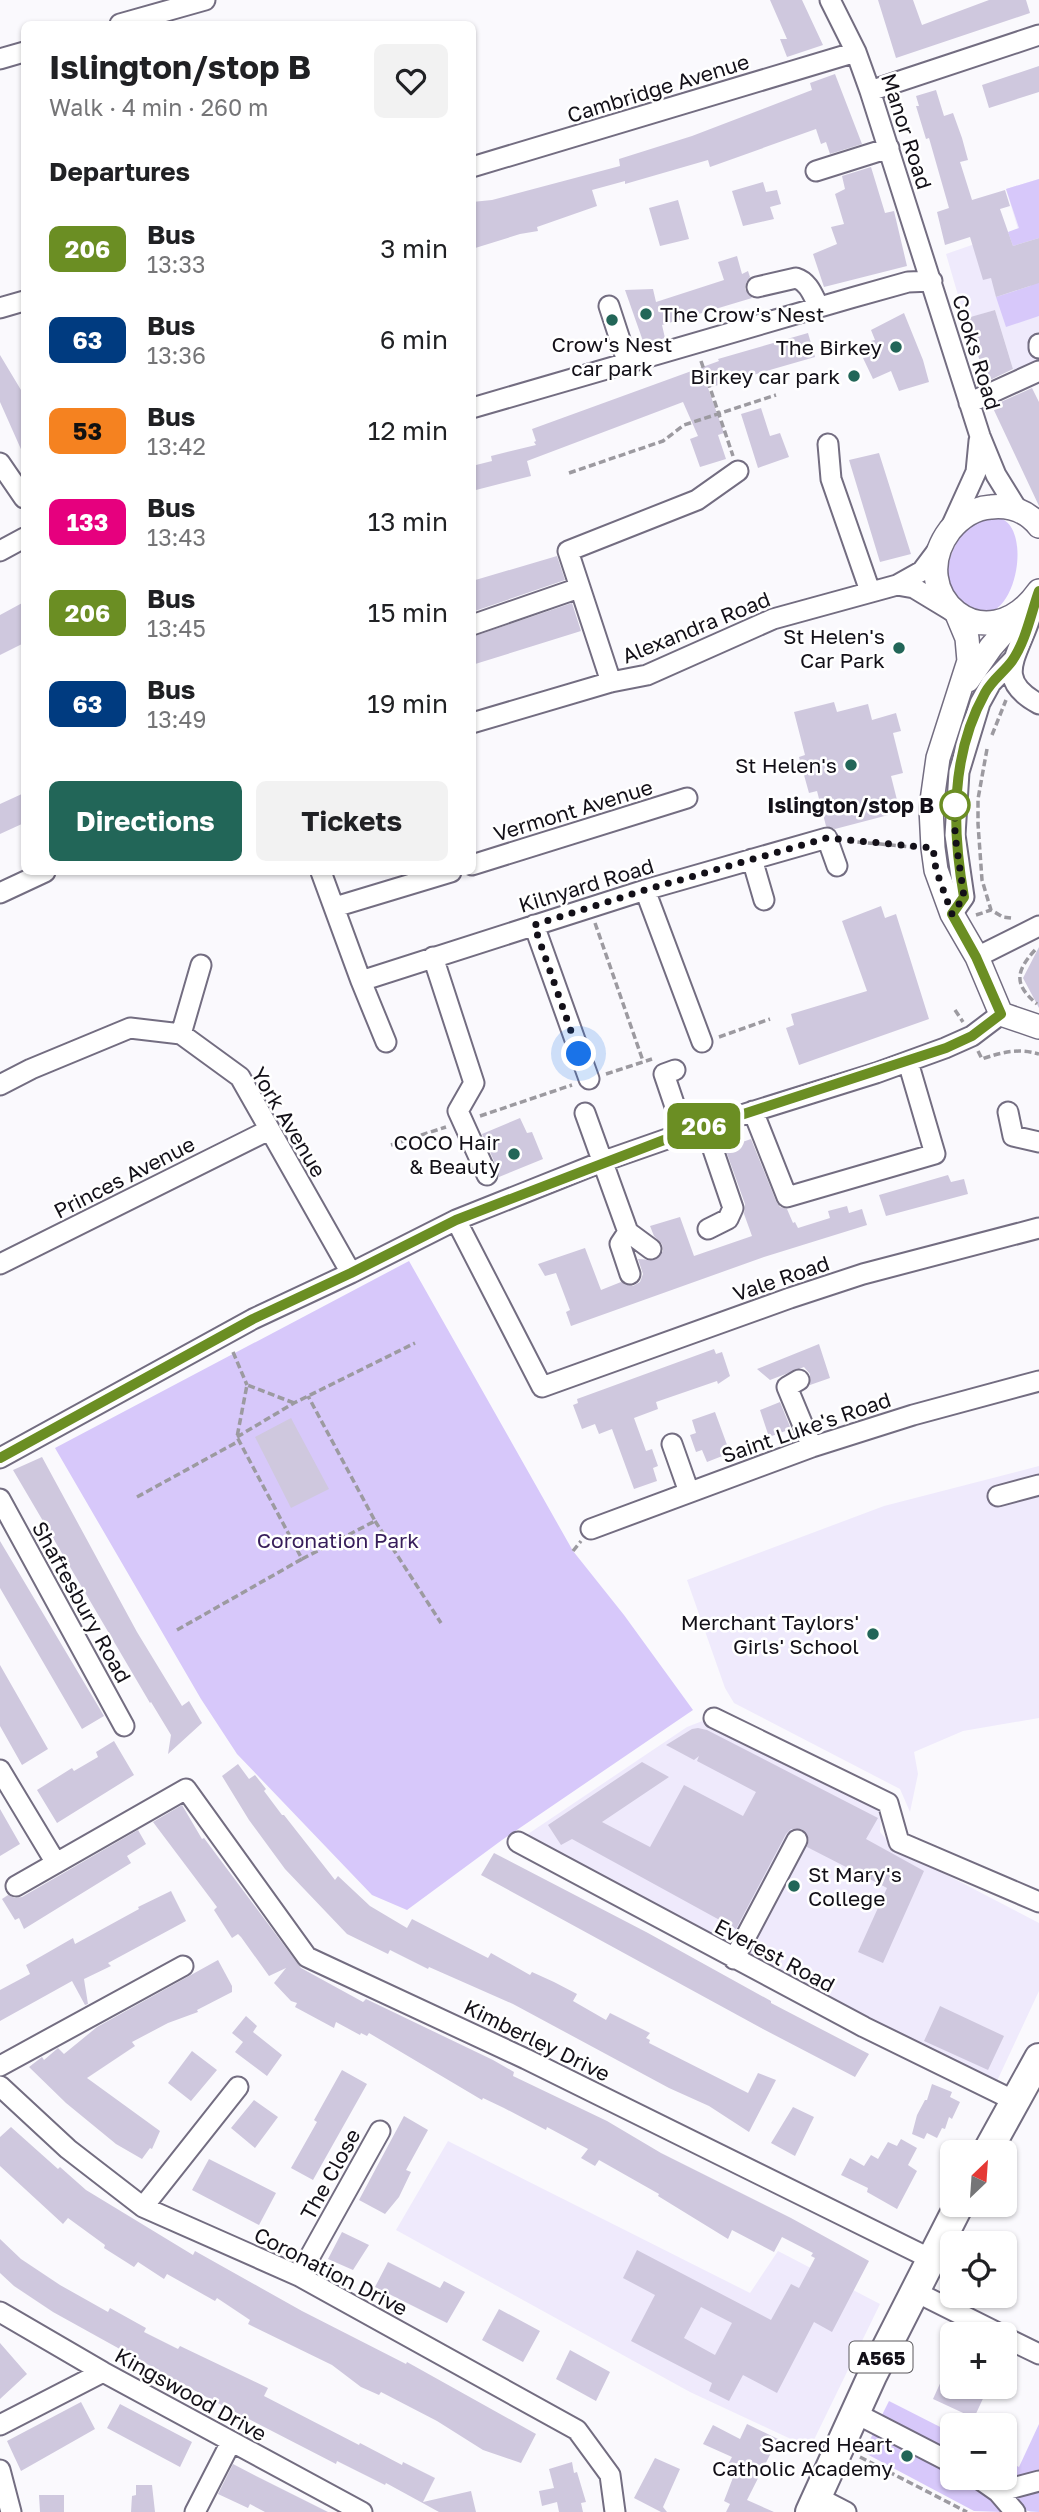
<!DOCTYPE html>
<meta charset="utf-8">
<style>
:root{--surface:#fff;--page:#f2f2f2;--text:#202124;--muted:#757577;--accent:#226658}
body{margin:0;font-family:"Golos Text",sans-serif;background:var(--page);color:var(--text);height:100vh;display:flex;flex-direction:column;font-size:26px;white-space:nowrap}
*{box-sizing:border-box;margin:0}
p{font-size:23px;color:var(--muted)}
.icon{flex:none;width:38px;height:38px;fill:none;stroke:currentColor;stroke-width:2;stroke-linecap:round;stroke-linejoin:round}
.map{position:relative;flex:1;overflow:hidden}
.drawer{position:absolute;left:21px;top:21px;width:455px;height:854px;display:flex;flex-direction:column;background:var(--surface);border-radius:10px;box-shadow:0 2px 5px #0004}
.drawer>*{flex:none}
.badge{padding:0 14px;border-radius:10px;font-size:24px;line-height:46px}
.needle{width:46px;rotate:25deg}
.tools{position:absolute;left:940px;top:2140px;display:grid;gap:14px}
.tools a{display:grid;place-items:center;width:77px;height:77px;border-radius:10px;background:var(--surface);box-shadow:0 2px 5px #0004;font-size:35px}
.you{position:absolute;width:35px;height:35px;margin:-18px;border:5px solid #fff;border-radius:50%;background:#1a73e8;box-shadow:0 0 0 10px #1a73e833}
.map>.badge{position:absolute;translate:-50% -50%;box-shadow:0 0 0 4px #fff}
h2{padding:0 28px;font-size:26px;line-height:63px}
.round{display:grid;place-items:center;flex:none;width:74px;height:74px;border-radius:10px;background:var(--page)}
.summary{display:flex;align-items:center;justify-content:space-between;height:119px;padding:0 28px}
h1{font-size:33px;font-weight:700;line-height:52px}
.button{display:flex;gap:14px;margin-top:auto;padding:14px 28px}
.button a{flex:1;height:80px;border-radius:10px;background:var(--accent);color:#fff;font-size:28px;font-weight:700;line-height:80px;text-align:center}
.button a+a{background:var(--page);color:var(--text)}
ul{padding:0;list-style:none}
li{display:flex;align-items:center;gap:21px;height:91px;padding:0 28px}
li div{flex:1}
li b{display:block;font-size:26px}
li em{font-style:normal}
li .badge{min-width:77px;font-weight:700;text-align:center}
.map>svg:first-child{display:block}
.built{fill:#efeafc}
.green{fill:#d7c8fa}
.building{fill:#cfc8de;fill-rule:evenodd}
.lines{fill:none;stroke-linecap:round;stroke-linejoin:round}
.minor-casing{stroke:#736d81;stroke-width:23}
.major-casing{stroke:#736d81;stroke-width:26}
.highway-casing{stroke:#736d81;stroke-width:32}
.path{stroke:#9c9aa0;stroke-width:3.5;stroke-dasharray:7 3.5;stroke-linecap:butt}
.minor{stroke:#fff;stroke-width:19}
.major{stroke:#fff;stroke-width:23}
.highway{stroke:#fff;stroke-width:28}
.line-casing{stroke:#fff;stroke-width:16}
.line{stroke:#6b8e23;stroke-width:10}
.walk{stroke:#131018;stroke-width:7;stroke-dasharray:0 12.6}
.poi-dot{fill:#226658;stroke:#fff;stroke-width:2.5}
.stop-dot{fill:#fff;stroke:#6b8e23;stroke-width:3.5}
.labels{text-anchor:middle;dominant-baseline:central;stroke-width:5;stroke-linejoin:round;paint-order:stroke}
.shield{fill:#fff;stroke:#5a585d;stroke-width:2}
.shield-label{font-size:19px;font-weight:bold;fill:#131018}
.street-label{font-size:21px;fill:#131018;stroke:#fff}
.poi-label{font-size:21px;fill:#131018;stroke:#fff;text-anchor:end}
.stop-label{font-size:21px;font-weight:bold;fill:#131018;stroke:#fff;text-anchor:end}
.park-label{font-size:21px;fill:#371d5a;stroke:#fff}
</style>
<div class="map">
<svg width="1039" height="2512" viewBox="0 0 1039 2512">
<rect width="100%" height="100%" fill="#faf9fd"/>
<path class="built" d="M1039 179V363L1014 372 995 310 965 319 946 254 1018 229 1006 189Z
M1039 1466V1718L963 1731 914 1752 918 1774 910 1812 900 1789 734 1703 725 1688 687 1580 884 1506Z
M705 1720 881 1811 880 1832 893 1847 1039 1923V1991L997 2081 882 2029 525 1836 687 1727Z
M448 2141 750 2293 778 2251 880 2304 810 2448 690 2392 396 2230Z"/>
<path class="green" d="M1039 179V238L1013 246 1008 232 1019 228 1006 189Z
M1039 279V316L1006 327 996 297 1030 286Z
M1000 518C1039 531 1008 660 955 595 942 579 948 560 956 544 965 525 979 519 1000 518Z
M409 1261 573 1551 624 1615 693 1710 502 1840 407 1910 372 1895 237 1754 201 1699 55 1448Z
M889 2401 952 2433V2455L881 2417Z
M1039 2424V2476L1004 2484 995 2478H1004L1005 2460 1019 2467Z
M877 2432 952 2472V2478C972 2478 990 2498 1003 2512L974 2511 863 2452 873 2434Z
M1039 2487V2512C1023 2512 1019 2508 1012 2494Z"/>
<path class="building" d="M770 0H802L823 45 787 57 780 39H787Z
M878 0H913L922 25 989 0H1026L1030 13 896 58Z
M1039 66V92L989 108 982 85Z
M835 74 862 144 830 154 826 142 821 144 816 129 710 167 708 160 625 184V181L592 190 597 206 537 227 538 231 520 234 472 249V202L492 200 620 166 619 159 692 136 812 90 810 83Z
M936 90 944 116 953 113 962 138 968 160 960 162 972 200 1005 190 1010 206 1000 209 1013 246 1039 238V283L996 297 991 278 983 280 970 237 945 245 937 212 949 208 929 138 926 139 916 106H919L916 96Z
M871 167 885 213 894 211 907 266 824 287 813 254 837 244 831 227 844 224 835 194 845 189 842 176Z
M763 182 766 192 777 190 781 204 770 207 774 219 743 226 732 191Z
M678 200 689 239 660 246 649 208Z
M737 256 742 274 748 271 750 277 746 283 745 289 752 298 662 325 665 338 644 344 625 290 653 289 656 302 724 280 718 262Z
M995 310 1013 369 986 382 967 318Z
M904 313 923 360 929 382 899 391 891 371 873 379 863 358 878 352 871 341 875 340 871 330Z
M808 333 815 357 708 388 724 433 718 435 726 459 700 467 690 439 698 436 683 402 527 461 531 476 472 491V466L492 461 491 456 536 445 534 442 536 441 532 429 719 361 718 359Z
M0 355 24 395V456L0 402Z
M1032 388 1039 402V506L992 406Z
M761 408 770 436 780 433 789 457 758 468 741 414Z
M879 453 911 554 880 562 849 460Z
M557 556 565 580 472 612V581Z
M24 602V643L0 655V615Z
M572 603 581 631 472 665V637Z
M834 702 837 712 868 704 872 720 896 713 901 731 893 733 903 773 891 776 900 812 835 829 826 826 817 791 809 793 799 757 805 755 794 712Z
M24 793V823L0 834V804Z
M881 906 885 918 896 914 929 1019 799 1065 786 1028 794 1025 791 1014 867 991 842 921Z
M1039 947V1008L1023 978Z
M520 1118 527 1133 532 1132 543 1159 499 1177 498 1170 482 1134Z
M751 1139 776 1201 780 1207 787 1209 793 1223 795 1222 798 1228 830 1218 828 1211 847 1206 849 1213 862 1209 867 1225 764 1257 571 1326 566 1312 570 1310 556 1273 545 1276 538 1264 585 1248 601 1290 621 1282 633 1286 640 1282 643 1274 638 1259 655 1260 663 1251 662 1244 654 1236 650 1226 680 1217 694 1256 752 1236 744 1214 745 1204 725 1148Z
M948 1175 951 1182 964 1179 968 1194 886 1216 879 1195Z
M819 1344 830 1378 810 1385V1374L804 1367 770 1380 757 1369Z
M714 1349 716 1354 722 1352 730 1376 718 1384 717 1381 656 1402 658 1409 634 1418 646 1451 652 1449 658 1466 653 1468 657 1481 634 1489 612 1429 599 1434 595 1424 582 1429 573 1405 578 1403 577 1399Z
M780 1402 791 1429 769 1437 760 1410Z
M715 1412 730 1453 707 1462 702 1450 696 1452 690 1435 696 1433 692 1420Z
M291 1418 329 1489 291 1508 255 1437Z
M42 1457 137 1632 182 1706 189 1701 202 1723 168 1754 171 1735 151 1702 150 1703 13 1470Z
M0 1541 104 1716 82 1729 0 1588Z
M0 1665 48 1749 22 1765 0 1726Z
M698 1728 707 1730 878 1818 866 1839 924 1871 883 1963 858 1952 887 1888 807 1847 809 1839 802 1829H791L786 1834 736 1929 572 1839 561 1845 548 1825 642 1762 669 1777 602 1822 650 1847 684 1785 743 1816 756 1792 697 1761 699 1756 694 1760 666 1745 692 1729Z
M114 1741 134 1775 57 1823 37 1790 72 1768 74 1771 98 1757 96 1752Z
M238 1764 249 1779 255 1775 266 1789 264 1791 282 1815H284L335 1880 338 1876 370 1906 407 1928 412 1919 488 1958 491 1953 530 1975 532 1972 554 1982 577 1994 573 2001 606 2020 610 2013 650 2033 646 2038 650 2040 649 2043 748 2093 758 2073 776 2080 749 2132 709 2106 669 2088 513 2004 429 1967 428 1969 390 1950 388 1954 347 1934 285 1869 249 1820 222 1776Z
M182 1805 202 1839 204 1838 301 1968 363 2002 366 1999 493 2060 514 2072 513 2076 607 2121 661 2153 791 2218 869 2261 832 2332 814 2322 777 2393 743 2375 729 2401 709 2391 712 2383 631 2341 655 2295 623 2278 637 2250 771 2320 791 2284 799 2288 815 2258 811 2256 813 2253 782 2237 774 2252 732 2230 728 2239 658 2196 659 2194 599 2160 595 2166 581 2158 588 2149 547 2127 546 2130 504 2108 483 2098 482 2100 369 2033 367 2036 361 2033 360 2035 336 2022 334 2028 295 2007 297 2003 291 2001 274 1983 286 1968 269 1976 241 1937 238 1934 232 1938 214 1910 217 1907 153 1822ZM701 2307 732 2323 715 2355 684 2338Z
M0 1809 20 1844 0 1856Z
M138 1830 146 1844 127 1856 131 1863 24 1929 19 1918 15 1920 2 1899 8 1895 15 1898 22 1897Z
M494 1853 648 1933 771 2001V2003L869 2054 855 2077 763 2029 481 1875Z
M171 1891 186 1921 108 1963 111 1966 84 1979 88 2004 85 2005 72 1981 0 2021V1990L30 1974 26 1965 73 1938 75 1944 139 1909 138 1907Z
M218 1960 232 1986V1992L197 2010 198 2012 168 2023 132 2042 135 2046 87 2078 160 2131 152 2149 150 2148 142 2159 116 2144 66 2103 29 2067 42 2057 44 2060 58 2048 64 2054 97 2027Z
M940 2006 1004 2036 988 2070 924 2041Z
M246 2016 257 2026 253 2032 282 2055 267 2076 235 2052 243 2042 232 2033Z
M192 2051 217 2070 191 2101 168 2083Z
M342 2070 367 2084 313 2180 291 2168 317 2122 314 2120Z
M932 2084 952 2092 950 2097 960 2102 952 2119 949 2117 945 2129 942 2128 937 2138 927 2133 924 2139 912 2134 917 2115 925 2100H927Z
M254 2100 278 2117 255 2148 231 2128Z
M793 2107 814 2117 795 2156 771 2143Z
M404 2116 428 2130 406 2170 411 2172 399 2197 385 2214 359 2200Z
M11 2127 58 2169 60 2167 86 2190 193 2255 195 2251 302 2311 406 2364 407 2362 536 2434 521 2463 483 2450 437 2421 381 2392 379 2395 361 2387 332 2365 248 2324 250 2320 217 2298 215 2301 167 2274 164 2279 138 2262 134 2267 104 2248 105 2245 68 2218 63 2224 0 2166V2137Z
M901 2139 917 2148 908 2165 917 2171 897 2209 867 2192 868 2188 841 2175 850 2158 864 2166 871 2155 878 2159 888 2142 897 2146Z
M209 2159 276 2193 259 2225 192 2190Z
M342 2232 369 2245 353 2270 328 2259Z
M0 2239 21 2259 60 2285 108 2312 110 2308 146 2328 144 2332 178 2349 180 2346 268 2388 264 2396 359 2445 360 2443 402 2465 403 2462 435 2478 423 2502 471 2491 476 2512H439L386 2483 385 2485 337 2461 336 2464 210 2399 53 2312 14 2286 0 2273Z
M388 2262 440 2288 444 2281 465 2292 447 2323 375 2287Z
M499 2309 540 2331 523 2362 482 2340Z
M0 2343 27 2374 0 2399Z
M570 2350 610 2372 596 2401 556 2379Z
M952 2357V2387H975L986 2392 974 2418 933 2399Z
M81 2402 95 2429 21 2471 7 2441Z
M120 2404 192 2442 180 2467 107 2428Z
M747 2424 778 2439 747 2500 774 2512H726L730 2504 724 2501 734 2475 725 2470 732 2457 703 2444 713 2425 740 2439Z
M655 2458 680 2469 663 2507 667 2512H661L634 2498Z
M572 2462 574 2473 577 2472 586 2502 581 2503 583 2512H559L557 2502 542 2506 539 2491 554 2488 549 2469Z
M233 2464 258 2477 328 2512H265L250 2504 248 2508 218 2494Z
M136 2485H152L155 2512H131L132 2496 136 2495Z
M39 2495H64V2512H40Z"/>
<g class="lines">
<defs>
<path id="minor" d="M830 0 856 52 870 91 980 436 996 475 1017 509
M120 24 205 0
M0 59 24 52
M870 91 1039 35
M472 167 856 52
M816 171 889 148
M757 287 796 278C809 282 813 296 819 307
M609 306 628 364
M0 308 24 301
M1039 344V348
M969 403 1039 371
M472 408 851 298 908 282 932 281
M828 444 831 479 870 591
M0 463 24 498
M951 527 976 472 979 441
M0 551 24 538
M897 585 914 588 952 611
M1038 592C1034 604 1031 617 1026 629 1013 662 998 682 1039 704
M472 625 579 588
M611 682 568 551 697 500 738 471
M472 723 611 682 647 675 773 619 897 585 922 571 940 547
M752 859 764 900
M472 865 687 798
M321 872 361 981 386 1042
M645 890 702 1042
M0 893 45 872
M335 907 451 872
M952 914 964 897 955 835 959 772 980 703 991 683 1013 660
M534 925 589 1079
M433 957 474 1083 458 1111 487 1175
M977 957 1039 926
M361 981 645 890 827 838 837 866
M181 1034 201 965
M675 1070 664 1074 684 1133
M0 1085 31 1069 130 1028 181 1034 240 1077 351 1273
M753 1111 787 1197 935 1154 908 1062
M1008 1112 1013 1136 1039 1142
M585 1113 628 1232 620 1244 630 1274
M705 1126 733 1208 728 1219 708 1229
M456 1220 542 1387 790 1298 863 1274 1039 1228
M628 1232 651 1249
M0 1264 269 1130
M799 1380 787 1387 812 1447
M672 1444 689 1492
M0 1458 253 1319 351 1273 456 1220 604 1161 684 1133 876 1073 945 1048 972 1036 1001 1014
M998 1496 1039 1485
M0 1499 124 1726
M591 1529 812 1447 913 1415 1039 1381
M714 1718 888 1803 899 1842 1039 1902
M0 1770 56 1863
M518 1842 864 2027 1015 2101
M16 1886 186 1789 307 1957 526 2059 931 2259
M734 1959 797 1840
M0 2066 183 1966
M0 2086 68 2149 143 2207 299 2276 577 2430 610 2475 615 2512
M143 2207 238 2087
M299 2276 380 2131
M914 2291 1000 2334
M0 2312 103 2372 362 2512
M1004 2337 1039 2354
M855 2413 952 2463
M0 2425 103 2372
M0 2470 11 2512
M978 2478 998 2492 1039 2481
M998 2492 1015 2512
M817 2497 846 2512
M195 2512 231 2442"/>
<path id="major" d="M1039 526C1027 511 1010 505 991 507 974 508 961 517 950 530 902 594 986 666 1039 591
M957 614 967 638 969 661 938 758 931 808 933 848 936 870 952 914 977 957 1001 1014 1039 1027
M968 680 991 647 1018 616"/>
<path id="highway" d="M987 2152 1039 2058
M810 2512 872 2376 959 2205"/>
</defs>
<use href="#minor" class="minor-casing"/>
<use href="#major" class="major-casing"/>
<use href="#highway" class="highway-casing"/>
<path class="path" d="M701 361 733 456
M569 473 663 441 684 425 776 395
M992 735 1006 700
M987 749 978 799V824L982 880 991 910 1003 917 1011 918
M847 841 913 847
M976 915 991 910
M595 923 643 1061
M1035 950C1015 972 1014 985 1037 1004
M955 1010 963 1022
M719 1037 770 1019
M978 1051 982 1059C1002 1052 1018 1048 1039 1054
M606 1074 652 1059
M480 1116 572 1085
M391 1145 446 1127
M233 1352 247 1385
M294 1403 247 1385 237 1437 302 1559 375 1521 308 1396
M237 1437 294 1403 415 1343
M137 1497 239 1441
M375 1521 441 1623
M573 1551 581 1541
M177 1630 302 1559
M860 2457 967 2512"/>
<use href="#minor" class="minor"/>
<use href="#major" class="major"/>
<use href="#highway" class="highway"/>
</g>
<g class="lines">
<defs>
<path id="line" d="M0 1458 253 1319 351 1273 456 1220 664 1140 946 1048 972 1036 1001 1014 976 957 952 914 964 897C952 829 950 756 985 693 992 680 1004 672 1012 661 1026 641 1031 613 1039 591"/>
</defs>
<use href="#line" class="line-casing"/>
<use href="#line" class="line"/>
<path class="walk" d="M579 1054 534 925 645 890 827 838 933 848 936 870 952 914 964 897 955 835V805"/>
</g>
<g class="poi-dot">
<circle cx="646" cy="314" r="7"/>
<circle cx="612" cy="320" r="7"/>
<circle cx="896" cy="347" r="7"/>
<circle cx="854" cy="376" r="7"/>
<circle cx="899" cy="648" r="7"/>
<circle cx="851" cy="765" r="7"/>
<circle cx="514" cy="1154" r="7"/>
<circle cx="873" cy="1634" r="7"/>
<circle cx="794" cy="1886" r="7"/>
<circle cx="907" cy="2456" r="7"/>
</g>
<circle class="stop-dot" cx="955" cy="805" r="14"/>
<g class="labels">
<rect class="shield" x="849.5" y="2341.5" width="63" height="31" rx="5"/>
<g class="shield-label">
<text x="881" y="2357">A565</text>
</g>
<g class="street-label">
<text transform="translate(658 88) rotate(-17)">Cambridge Avenue</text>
<text transform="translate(907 131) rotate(72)">Manor Road</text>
<text transform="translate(977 352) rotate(73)">Cooks Road</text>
<text transform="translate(696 627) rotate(-22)">Alexandra Road</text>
<text transform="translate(573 810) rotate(-17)">Vermont Avenue</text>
<text transform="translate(586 885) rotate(-17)">Kilnyard Road</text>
<text transform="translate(289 1122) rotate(59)">York Avenue</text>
<text transform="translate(124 1177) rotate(-27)">Princes Avenue</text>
<text transform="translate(781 1278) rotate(-19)">Vale Road</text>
<text transform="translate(806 1427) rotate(-19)">Saint Luke's Road</text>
<text transform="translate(82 1602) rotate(61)">Shaftesbury Road</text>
<text transform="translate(775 1955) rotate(28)">Everest Road</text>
<text transform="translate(537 2040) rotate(26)">Kimberley Drive</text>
<text transform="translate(330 2174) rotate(-61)">The Close</text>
<text transform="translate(331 2271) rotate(27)">Coronation Drive</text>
<text transform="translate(191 2394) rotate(29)">Kingswood Drive</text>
</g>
<g class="poi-label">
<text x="660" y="314" text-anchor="start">The Crow's Nest</text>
<text x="612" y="344" text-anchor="middle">Crow's Nest<tspan x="612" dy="24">car park</tspan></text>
<text x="882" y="347">The Birkey</text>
<text x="840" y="376">Birkey car park</text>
<text x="885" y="636">St Helen's<tspan x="885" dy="24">Car Park</tspan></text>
<text x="837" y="765">St Helen's</text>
<text x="500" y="1142">COCO Hair<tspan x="500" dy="24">&amp; Beauty</tspan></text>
<text x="859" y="1622">Merchant Taylors'<tspan x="859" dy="24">Girls' School</tspan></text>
<text x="808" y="1874" text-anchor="start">St Mary's<tspan x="808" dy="24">College</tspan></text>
<text x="893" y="2444">Sacred Heart<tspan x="893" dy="24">Catholic Academy</tspan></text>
</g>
<g class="stop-label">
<text x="934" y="805">Islington/stop B</text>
</g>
<g class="park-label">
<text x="338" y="1540">Coronation Park</text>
</g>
</g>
</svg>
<div class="tools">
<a><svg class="needle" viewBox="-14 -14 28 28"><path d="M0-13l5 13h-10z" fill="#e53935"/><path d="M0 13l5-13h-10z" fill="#757577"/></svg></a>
<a><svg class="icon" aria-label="locate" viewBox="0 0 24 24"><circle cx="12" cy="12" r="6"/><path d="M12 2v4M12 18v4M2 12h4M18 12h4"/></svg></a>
<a>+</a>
<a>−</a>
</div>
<div class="you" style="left:579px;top:1054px"></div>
<b class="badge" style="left:704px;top:1126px;background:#6b8e23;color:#fff">206</b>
<section class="drawer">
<div class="summary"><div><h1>Islington/stop B</h1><p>Walk · 4 min · 260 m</p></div><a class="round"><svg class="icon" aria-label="heart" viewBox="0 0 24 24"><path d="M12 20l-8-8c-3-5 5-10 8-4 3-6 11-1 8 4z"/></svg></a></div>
<h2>Departures</h2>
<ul>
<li><span class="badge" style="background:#6b8e23;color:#fff">206</span><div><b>Bus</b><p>13:33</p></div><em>3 min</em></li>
<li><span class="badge" style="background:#003b80;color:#fff">63</span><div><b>Bus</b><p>13:36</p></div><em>6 min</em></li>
<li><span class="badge" style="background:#f58220;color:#111">53</span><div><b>Bus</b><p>13:42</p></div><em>12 min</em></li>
<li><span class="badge" style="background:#e6007e;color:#fff">133</span><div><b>Bus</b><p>13:43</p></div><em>13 min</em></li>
<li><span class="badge" style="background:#6b8e23;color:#fff">206</span><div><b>Bus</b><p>13:45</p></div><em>15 min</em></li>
<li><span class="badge" style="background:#003b80;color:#fff">63</span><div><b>Bus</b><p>13:49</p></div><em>19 min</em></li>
</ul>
<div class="button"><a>Directions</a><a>Tickets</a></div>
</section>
</div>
